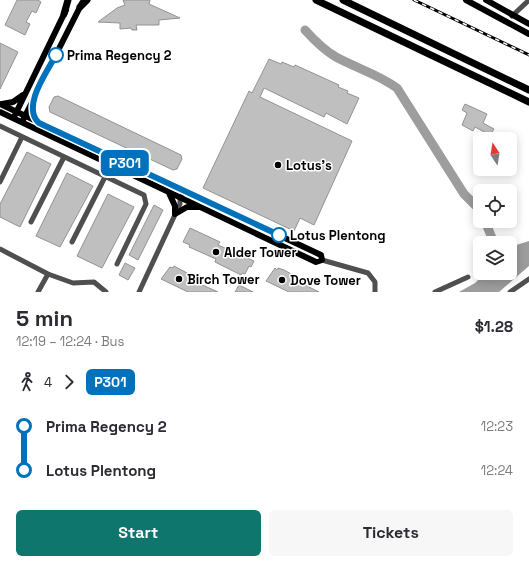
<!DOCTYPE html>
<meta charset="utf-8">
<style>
:root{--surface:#fff;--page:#f7f7f7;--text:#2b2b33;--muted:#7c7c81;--accent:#0f766e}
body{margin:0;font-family:"Space Grotesk",sans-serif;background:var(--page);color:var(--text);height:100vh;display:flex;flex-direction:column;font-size:15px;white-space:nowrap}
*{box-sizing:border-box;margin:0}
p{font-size:13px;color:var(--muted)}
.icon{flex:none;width:22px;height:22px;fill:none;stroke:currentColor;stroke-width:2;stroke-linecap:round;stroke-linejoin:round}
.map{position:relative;height:292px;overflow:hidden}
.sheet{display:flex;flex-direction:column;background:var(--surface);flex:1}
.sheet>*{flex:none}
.badge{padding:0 8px;border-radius:6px;font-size:14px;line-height:26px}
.needle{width:26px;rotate:348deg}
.tools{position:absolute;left:473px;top:132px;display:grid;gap:8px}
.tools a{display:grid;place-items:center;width:44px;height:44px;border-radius:6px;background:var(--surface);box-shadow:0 2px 10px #0003;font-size:20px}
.map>.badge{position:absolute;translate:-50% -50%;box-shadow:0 0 0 2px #fff}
.legs{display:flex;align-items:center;gap:6px;height:44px;padding:0 16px;font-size:13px}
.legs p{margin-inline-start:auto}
.overview{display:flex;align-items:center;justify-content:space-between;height:68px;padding:0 16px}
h1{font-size:22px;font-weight:800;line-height:30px}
.primary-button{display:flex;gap:8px;margin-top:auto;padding:8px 16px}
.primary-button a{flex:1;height:46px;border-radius:6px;background:var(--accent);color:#fff;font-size:16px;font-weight:800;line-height:46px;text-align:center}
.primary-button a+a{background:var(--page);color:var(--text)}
ul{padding:0 16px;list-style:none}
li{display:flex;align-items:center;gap:14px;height:44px;font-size:15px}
li i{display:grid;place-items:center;width:6px;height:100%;margin:0 5px;background:currentColor}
li i::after{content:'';width:10px;height:10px;margin:-5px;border:3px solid;border-radius:50%;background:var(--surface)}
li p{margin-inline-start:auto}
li:first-child i{background:linear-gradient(#0000 50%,currentColor 0)}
li:last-child i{background:linear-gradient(currentColor 50%,#0000 0)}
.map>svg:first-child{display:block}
.water{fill:#9d9d9d}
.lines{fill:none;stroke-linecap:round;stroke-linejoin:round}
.river{stroke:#9d9d9d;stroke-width:9}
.building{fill:#bfbfbf;stroke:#939393}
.minor{stroke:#4f4f4f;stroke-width:5}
.major{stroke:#000;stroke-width:6}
.highway{stroke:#000;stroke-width:7}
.rail-casing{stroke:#000;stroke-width:3}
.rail{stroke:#fff;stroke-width:1.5;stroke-dasharray:4.5;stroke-linecap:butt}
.line-1-casing{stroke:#fff;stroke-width:9}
.line-1{stroke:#0072bc;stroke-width:6}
.stop-1-dot{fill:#fff;stroke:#0072bc;stroke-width:2}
.poi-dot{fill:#000;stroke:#fff;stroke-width:1.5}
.labels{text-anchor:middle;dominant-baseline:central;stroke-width:3;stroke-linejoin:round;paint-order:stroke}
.stop-label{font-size:13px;font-weight:bold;fill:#000;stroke:#fff;text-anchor:start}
.poi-label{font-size:13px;font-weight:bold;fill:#000;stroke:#fff;text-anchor:start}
</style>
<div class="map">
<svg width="529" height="292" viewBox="0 0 529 292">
<rect width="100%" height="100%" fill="#fff"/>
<path class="water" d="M529 241V266L499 292H459L475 283 485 273H510V247Z"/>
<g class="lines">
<path class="river" d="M305 30C314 40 324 50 336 57 356 68 378 74 397 88L464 194 480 210
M485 221 494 243"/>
</g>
<path class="building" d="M17 0H38L41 2 36 13 32 11 26 22 30 24 25 35 5 25Z
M123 0H150L149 4 180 18 159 20V25H136L137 30H132L131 28 120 29V23L98 22 117 8 125 5Z
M0 43 18 52 0 89Z
M269 59 281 64 282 62 294 67 295 65 339 85 338 87 348 91 347 93 359 98 347 124 326 113 324 117 264 88 260 97 352 141 314 225 300 218 294 231 203 188 249 91 252 93Z
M58 96 181 155 182 159 177 169 173 170 50 112 49 107 54 97Z
M465 104 487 114 483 123 494 129 490 135 475 127 473 131 462 125 467 113 462 110Z
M27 152 51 164 20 227 0 217V204Z
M67 173 93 186 60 247 36 236Z
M108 194 134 207 102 268 77 256Z
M154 205 163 210 138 260 129 255Z
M190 228 220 242 218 245 254 261 251 267 249 266 245 274 242 273 241 275 215 262 216 259 189 247 190 245 183 242Z
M125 263 135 268 128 280 119 275Z
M174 266 200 280 198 283 218 292H188L161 279 170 267 173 268Z
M275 268 277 270 278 268 284 270 304 281 303 284 319 292H289L266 281Z
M239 285 253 292H235Z"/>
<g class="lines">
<path class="minor" d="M512 16 529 0
M0 126 144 195 146 204 117 264
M105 177 104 171 111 157
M0 182 22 137
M31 222 64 157
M72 242 105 177 109 174 116 163
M0 249 48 274 73 283 94 282 106 292
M322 260 368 273 375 282V292
M38 292 48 274
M139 292 180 204V198L184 191
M435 292 468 277
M510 292 529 279"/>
<path class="major" d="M466 0 529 34
M486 0 529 24
M33 103 32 114 38 122
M0 104 321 255 322 260 316 262 0 112
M2 104 13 102 23 95
M15 115 66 10
M23 120 82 3
M169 193 175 206V214L187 207H198"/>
<path class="highway" d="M316 0 529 102
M343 0 529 90
M80 7 87 0
M64 14 68 0"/>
<defs>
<path id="rail" d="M414 0 529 55"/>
</defs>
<use href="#rail" class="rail-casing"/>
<use href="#rail" class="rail"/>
</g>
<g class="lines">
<defs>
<path id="line-1" d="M56 55C47 72 21 107 39 123L279 235"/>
</defs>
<use href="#line-1" class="line-1-casing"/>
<use href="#line-1" class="line-1"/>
</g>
<g class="stop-1-dot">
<circle cx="56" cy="55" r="7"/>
<circle cx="279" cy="235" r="7"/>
</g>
<g class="poi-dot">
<circle cx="278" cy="165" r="4"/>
<circle cx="216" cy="252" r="4"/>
<circle cx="179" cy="279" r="4"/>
<circle cx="282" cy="280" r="4"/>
</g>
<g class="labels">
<g class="stop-label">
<text x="67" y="55">Prima Regency 2</text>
<text x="290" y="235">Lotus Plentong</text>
</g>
<g class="poi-label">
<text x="286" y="165">Lotus's</text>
<text x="224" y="252">Alder Tower</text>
<text x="187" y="279">Birch Tower</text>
<text x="290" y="280">Dove Tower</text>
</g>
</g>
</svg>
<div class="tools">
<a><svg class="needle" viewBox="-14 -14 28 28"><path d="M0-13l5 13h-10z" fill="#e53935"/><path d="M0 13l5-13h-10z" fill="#7c7c81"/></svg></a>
<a><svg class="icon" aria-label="locate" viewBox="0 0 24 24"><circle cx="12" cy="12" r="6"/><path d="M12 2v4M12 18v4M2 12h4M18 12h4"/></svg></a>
<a><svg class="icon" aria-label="layers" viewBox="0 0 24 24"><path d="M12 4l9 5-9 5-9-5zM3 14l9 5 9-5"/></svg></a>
</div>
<b class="badge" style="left:125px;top:163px;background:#0072bc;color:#fff">P301</b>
</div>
<section class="sheet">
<div class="overview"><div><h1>5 min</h1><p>12:19 – 12:24 · Bus</p></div><b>$1.28</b></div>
<div class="legs"><svg class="icon" aria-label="walk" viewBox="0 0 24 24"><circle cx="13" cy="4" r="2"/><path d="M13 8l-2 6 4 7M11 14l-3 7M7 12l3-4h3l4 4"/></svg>4<svg class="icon" aria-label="forward" viewBox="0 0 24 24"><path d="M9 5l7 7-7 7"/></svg><b class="badge" style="background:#0072bc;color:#fff">P301</b></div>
<ul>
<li><i style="color:#0072bc"></i><b>Prima Regency 2</b><p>12:23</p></li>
<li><i style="color:#0072bc"></i><b>Lotus Plentong</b><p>12:24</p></li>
</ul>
<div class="primary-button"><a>Start</a><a>Tickets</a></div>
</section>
